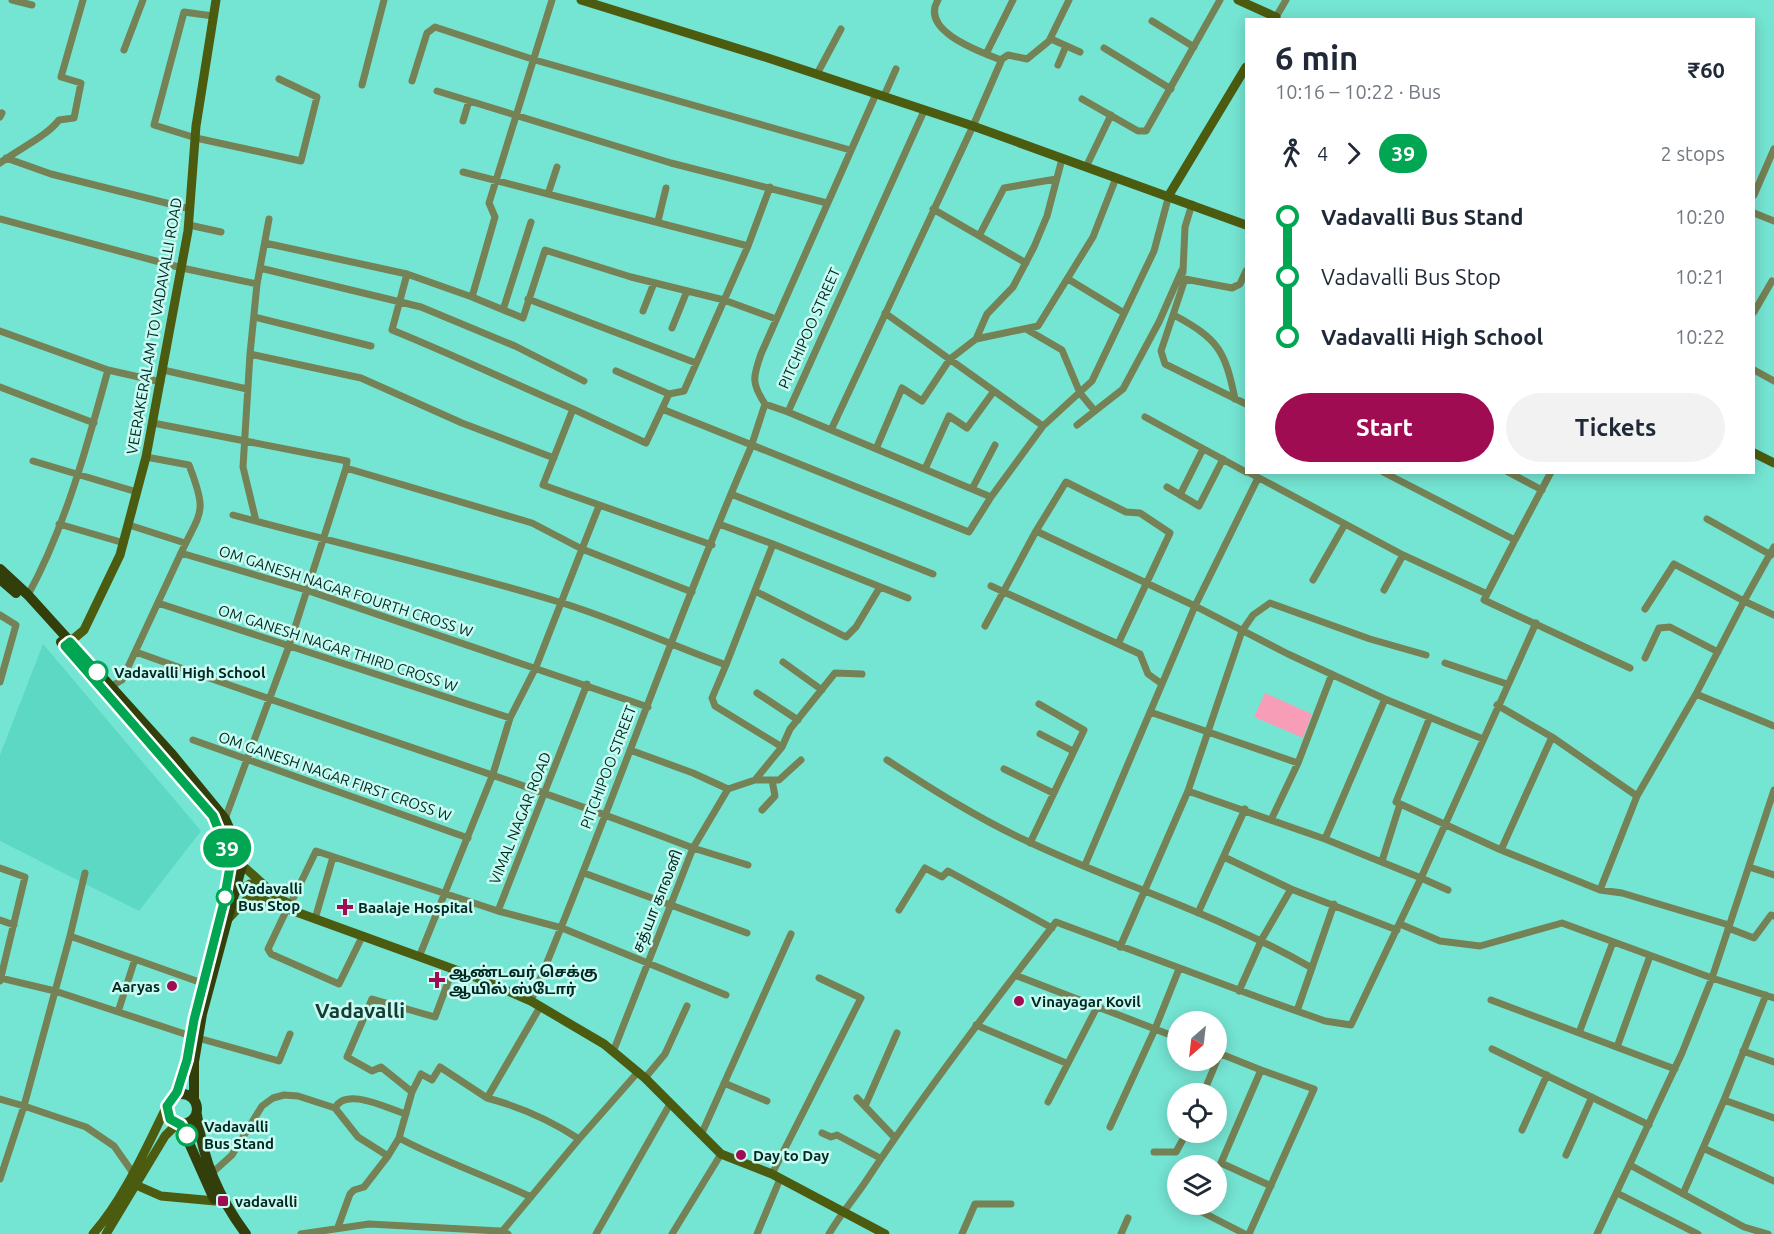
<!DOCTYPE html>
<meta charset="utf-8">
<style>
:root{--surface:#fff;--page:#f2f2f3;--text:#1f2937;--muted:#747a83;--accent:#a00c51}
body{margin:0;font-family:Ubuntu,"Noto Sans Tamil",sans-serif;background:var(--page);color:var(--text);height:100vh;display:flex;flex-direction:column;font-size:22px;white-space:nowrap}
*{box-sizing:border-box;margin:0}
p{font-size:20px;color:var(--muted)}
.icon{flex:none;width:33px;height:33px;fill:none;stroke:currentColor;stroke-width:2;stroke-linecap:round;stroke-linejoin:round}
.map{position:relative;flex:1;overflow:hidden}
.details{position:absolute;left:1245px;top:18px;width:510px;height:456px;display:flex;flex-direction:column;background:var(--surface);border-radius:0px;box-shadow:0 3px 15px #0003}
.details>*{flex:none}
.badge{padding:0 12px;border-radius:20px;font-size:21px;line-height:39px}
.needle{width:39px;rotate:208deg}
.fabs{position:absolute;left:1167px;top:1011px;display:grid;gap:12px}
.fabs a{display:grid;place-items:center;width:60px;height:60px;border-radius:50%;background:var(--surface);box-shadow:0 3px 15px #0003;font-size:30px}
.map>.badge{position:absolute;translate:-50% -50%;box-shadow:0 0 0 3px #fff}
.legs{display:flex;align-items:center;gap:9px;height:66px;padding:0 30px;font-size:20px}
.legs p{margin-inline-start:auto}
.headline{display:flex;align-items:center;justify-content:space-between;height:102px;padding:0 30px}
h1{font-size:33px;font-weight:600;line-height:45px}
.action{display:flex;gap:12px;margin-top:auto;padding:12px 30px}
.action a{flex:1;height:69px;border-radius:36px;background:var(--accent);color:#fff;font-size:24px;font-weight:600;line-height:69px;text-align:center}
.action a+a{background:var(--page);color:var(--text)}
ul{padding:0 30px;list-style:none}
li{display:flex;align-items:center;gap:21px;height:60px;font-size:22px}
li i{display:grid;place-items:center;width:9px;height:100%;margin:0 8px;background:currentColor}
li i::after{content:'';width:15px;height:15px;margin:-8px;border:4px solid;border-radius:50%;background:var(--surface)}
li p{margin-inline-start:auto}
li:first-child i{background:linear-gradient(#0000 50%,currentColor 0)}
li:last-child i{background:linear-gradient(currentColor 50%,#0000 0)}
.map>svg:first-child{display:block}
.built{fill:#5cd8c5}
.green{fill:#f89db7}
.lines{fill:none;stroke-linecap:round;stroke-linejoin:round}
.street{stroke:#748255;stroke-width:7}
.secondary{stroke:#4b5c10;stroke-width:9}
.primary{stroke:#333f0b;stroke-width:10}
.line-1-casing{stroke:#fff;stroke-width:14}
.line-1{stroke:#00a651;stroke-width:9}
.stop-1-dot{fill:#fff;stroke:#00a651;stroke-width:3}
.poi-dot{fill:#a00c51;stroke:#c8fbf1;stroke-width:2}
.labels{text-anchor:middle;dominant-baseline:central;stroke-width:5;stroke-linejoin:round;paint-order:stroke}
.street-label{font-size:15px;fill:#012722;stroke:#c8fbf1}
.stop-label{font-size:15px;font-weight:bold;fill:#012722;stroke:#c8fbf1;text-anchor:start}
.poi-label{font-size:15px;font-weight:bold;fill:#012722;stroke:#c8fbf1;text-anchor:start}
.district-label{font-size:21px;font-weight:bold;fill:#163a34;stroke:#c8fbf1}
</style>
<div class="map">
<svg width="1774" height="1234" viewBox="0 0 1774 1234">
<rect width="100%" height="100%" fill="#75e5d3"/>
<path class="built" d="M43 644 201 831 139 911 0 841V755Z"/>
<path class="green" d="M1265 693 1312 714 1303 738 1254 717Z"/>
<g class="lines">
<path class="street" d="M12 0 32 5
M552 0 489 203 495 217 472 297 407 274 392 330C454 355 512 383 573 409L543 485 712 545
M938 0C919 31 981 52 1001 60
M213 16 184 12 154 125 196 138 301 161 317 97 279 79
M1276 17 1286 0
M1152 21 1194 47
M1051 39 1080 52
M1104 48 1171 89
M124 50 143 0
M986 54 1013 0
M1058 65 1066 46
M817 74 841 29
M412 81 427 33 435 27 535 60 850 150
M362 85 384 0
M437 91 671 163 827 203
M884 96 896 69
M1082 99 1138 131H1146L1220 0
M0 117 2 113
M463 121 469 101
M6 158 51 174 190 209
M0 163C18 149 46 137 59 120L74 118 81 83 61 77 83 0
M1086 167 1111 115
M463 172 748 246 770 187
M548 194 557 167
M1754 195 1774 149
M933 209 1026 263
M1754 213 1774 221
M0 219 182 268 257 284 250 354
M658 221 666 188
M189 225 221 232
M979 236 1004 188 1056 179
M265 243 407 274
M260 268 421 307 515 346 584 381
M1246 271 1240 284 1232 288 1185 279 1161 351 1165 364 1246 404
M1183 272 1185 227 1192 204
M1068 279 1124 313
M257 284 269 219
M472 297 523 318 545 250 631 277 724 300 776 319
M528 299 696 363
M503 310 531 222
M643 311 654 283
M1754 312 1772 281
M885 313 1043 426
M1174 315C1218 339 1225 350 1235 399
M254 317 371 346
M672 328 687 291
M1026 329 1062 350 1080 393 1094 410
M0 331 108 370 161 382
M976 339 987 314 1013 287 1034 247 1047 216 1062 159
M163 370 247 389
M1754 370 1774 381
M616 371 669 394
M0 387 94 423
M765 404C751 383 753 377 761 354L876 94
M573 409 646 443 669 394 684 391 748 246
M662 409 969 532 991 497 1043 426 1092 381 1154 251 1169 195
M788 412 991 497
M1145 417 1246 472
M153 423 347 461 346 468
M1077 425 1123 389 1159 322 1182 270
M831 430 973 126 1002 59 1008 55 1027 59 1049 41 1069 0
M876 449 902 388 922 401 950 359 976 339 1038 326 1093 237 1116 178
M146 457 189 465C208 514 201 510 181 553
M33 461 137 492
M925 469 949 416 967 428 994 391
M1248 472 1403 555 1487 594
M1383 472 1515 540 1484 600 1630 668
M1508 472 1542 490
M1167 487 1199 506 1223 459
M972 489 995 445
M731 494 933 574
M1180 495 1203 449
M233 515C342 545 452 569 559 602 616 619 670 645 726 665L773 544 719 524
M1707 519 1771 555
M256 521 243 467 250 354 361 378 462 423 554 458
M59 524 124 543
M129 525 185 543
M1036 531 1195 606 1162 684
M1515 540 1551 472
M773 544 908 598
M1774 547 1744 601 1774 615
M1313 580 1345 524
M991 586 1140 654 1148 674 1162 684 1085 865
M1384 590 1403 555
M755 591 846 637 856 627 880 587
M28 595C65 528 88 443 108 370
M158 603 510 718
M1645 609 1674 564 1744 601 1696 694 1774 726
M0 615 16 625 0 682
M985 626 1036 531 1066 482 1126 512 1140 513 1170 533 1118 644
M136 652C321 719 509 777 693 848L613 1052
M1645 658 1659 628 1670 627 1718 652
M783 662 822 690
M1445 663 1507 684
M726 665 712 698 715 706 782 747
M110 687 122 680 181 553 306 590 648 707
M757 693 798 720
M1385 699 1483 739
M1497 705 1552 737 1637 796 1600 890
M1150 712 1298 763
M1430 717 1396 802 1501 850 1600 890 1622 893 1729 925
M1040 734 1073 751
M193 740 468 838
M630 750 693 773 728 789
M887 760C933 790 979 819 1029 842 1123 886 1222 916 1312 968
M1004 769 1053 793
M755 780H779L801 760
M1188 791 1325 839
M1637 796 1696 694
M762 810 775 796 772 780
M225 819 289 646 346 468 532 523 582 549 599 506
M1271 820 1298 763 1332 674
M1030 843 1084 730 1039 704
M1501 850 1552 737
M1224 857 1291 889 1397 930
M1382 861 1400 804
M748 865 693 848 728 789 755 780 782 747 790 729 835 673 862 674
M1749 867 1774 875
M0 868 25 877 0 981
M584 873 747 933
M1448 890 1421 878 1536 623
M290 905 316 851 498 911 587 684
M287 909 268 949 271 954 339 984 362 937
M899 910 925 868 942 877 948 871 1052 928
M498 911 562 928 726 995
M1198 913 1245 809
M315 919 333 857
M0 920 14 925
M1400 924 1440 941 1480 946 1562 923 1712 978 1774 998
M1728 928 1754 938 1771 915 1774 916
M70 936 85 873
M1120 947 1188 791 1242 631 1253 615 1270 603 1370 639 1426 655
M419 957 493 774 510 718 536 667 582 549 692 592
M1015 975 1155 1029 1179 969
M0 978 55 991 191 1036
M1239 991 1262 939 1291 889
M1491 1000 1675 1069
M531 1001C608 818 672 629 751 447L765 404 788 412 924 111
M1297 1011 1334 904
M118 1012 135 959
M976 1025 1066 1063
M1579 1033 1613 942
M198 1038 279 1061 290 1034
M1617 1047 1650 956
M1492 1049 1649 1125
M1743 1051 1774 1062
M1216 1052 1261 1070 1221 1163 1271 1186
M645 1078 665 1054 687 1006
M724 1083 767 1101
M412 1092 421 1074 432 1080 440 1067 487 1098
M1203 1094 1220 1053
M857 1098 894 1137
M0 1099 24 1106 70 936 202 983
M1724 1100 1766 995
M1048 1102 1097 1007
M865 1106 897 1033
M335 1108C346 1086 388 1109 406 1114
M1110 1127 1155 1029 1178 1038
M1522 1130 1547 1075
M822 1133 831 1137 837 1135 880 1158
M701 1135 791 934
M399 1138C442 1161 487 1176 531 1197
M579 1139 638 1072
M1703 1148 1774 1181
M1154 1152H1176L1187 1132
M1566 1155 1592 1097
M1630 1165 1744 1227 1768 1234
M211 1174 232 1155 262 1106 273 1098 284 1095 298 1096 335 1108 358 1137 388 1156 399 1138 412 1092 381 1067 372 1071 347 1057 372 999 435 1017 453 969
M772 1174 861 998 819 978
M0 1179 24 1106 86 1127 114 1146 133 1173
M1617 1193 1698 1234
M1683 1194 1724 1100 1774 1118
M1196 1209 1245 1234
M338 1227 350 1194 354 1190 364 1187 388 1156
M301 1234 369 1224 500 1231 508 1234
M500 1234 579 1139C550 1120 521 1107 487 1098L540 1007
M596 1234 670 1104
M672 1234 721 1154
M757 1234 780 1179
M829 1234C840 1215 854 1199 866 1181 925 1092 990 1007 1056 922L1263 999 1325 1021 1351 1025 1421 878 1325 839 1385 699 1288 654 1195 606 1258 478
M962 1234 975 1204H1011
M1121 1234 1128 1218
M1249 1234 1314 1089 1261 1070
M1597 1234 1682 1053 1712 978 1774 790"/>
<path class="secondary" d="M581 0 768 58 973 126 1246 225
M1238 0 1276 17 1275 20
M1169 195 1246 67
M1754 453 1774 463
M65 646 84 630 120 555 146 457 188 231 196 126 216 0
M242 865 276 896 291 905
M232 894 250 884 262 889
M229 918 246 900 255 897 478 978 531 1001 604 1044 645 1078 721 1154 772 1174 885 1234
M136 1185 161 1196 215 1201
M93 1234C125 1197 145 1150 167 1106
M106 1234 165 1136 177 1124"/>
<path class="primary" d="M0 569 28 595 171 753 225 819 233 837 242 865 202 1014 194 1062V1100
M0 579 16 593
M61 642 186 783
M200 800C240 851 232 872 216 930
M167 1109a15 15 0 1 1 30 0a15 15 0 1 1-30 0Z
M174 1096 188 1051
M197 1115C203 1161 219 1198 246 1234
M181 1125 214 1199"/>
</g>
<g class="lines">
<defs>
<path id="line-1" d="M97 672 70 642 65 646 213 816 231 861 223 906 194 1020 187 1060 177 1092 167 1106 170 1119 181 1125 187 1135"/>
</defs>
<use href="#line-1" class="line-1-casing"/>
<use href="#line-1" class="line-1"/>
</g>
<g class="stop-1-dot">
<circle cx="97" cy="672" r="10"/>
<circle cx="225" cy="897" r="8"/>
<circle cx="187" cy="1135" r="10"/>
</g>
<g class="poi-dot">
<path d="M342 898h6v6h6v6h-6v6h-6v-6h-6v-6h6z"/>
<path d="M434 971h6v6h6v6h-6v6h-6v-6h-6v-6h6z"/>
<circle cx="172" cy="986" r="6"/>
<circle cx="1019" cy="1001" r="6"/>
<circle cx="741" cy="1155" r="6"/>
<rect x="217" y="1195" width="12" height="12" rx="3"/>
</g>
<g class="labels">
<g class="street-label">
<text transform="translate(154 326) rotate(-80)">VEERAKERALAM TO VADAVALLI ROAD</text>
<text transform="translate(809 328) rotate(-66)">PITCHIPOO STREET</text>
<text transform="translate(346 591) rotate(18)">OM GANESH NAGAR FOURTH CROSS W</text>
<text transform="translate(338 648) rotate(18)">OM GANESH NAGAR THIRD CROSS W</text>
<text transform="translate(608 767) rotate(-69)">PITCHIPOO STREET</text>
<text transform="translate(335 776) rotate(19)">OM GANESH NAGAR FIRST CROSS W</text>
<text transform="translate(520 818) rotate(-68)">VIMAL NAGAR ROAD</text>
<text transform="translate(657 901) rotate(-68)">சத்யா காலனி</text>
</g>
<g class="stop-label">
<text x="114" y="672">Vadavalli High School</text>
<text x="238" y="888">Vadavalli<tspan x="238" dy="17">Bus Stop</tspan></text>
<text x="204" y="1126">Vadavalli<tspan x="204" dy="17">Bus Stand</tspan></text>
</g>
<g class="poi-label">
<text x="358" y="907">Baalaje Hospital</text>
<text x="449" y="971">ஆண்டவர் செக்கு<tspan x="449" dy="17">ஆயில் ஸ்டோர்</tspan></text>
<text x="160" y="986" text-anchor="end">Aaryas</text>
<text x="1031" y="1001">Vinayagar Kovil</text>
<text x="753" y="1155">Day to Day</text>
<text x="235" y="1201">vadavalli</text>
</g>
<g class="district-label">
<text x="360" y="1010">Vadavalli</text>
</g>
</g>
</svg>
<div class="fabs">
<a><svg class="needle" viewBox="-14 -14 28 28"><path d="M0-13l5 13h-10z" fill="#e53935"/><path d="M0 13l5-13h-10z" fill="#747a83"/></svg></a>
<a><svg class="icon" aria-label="locate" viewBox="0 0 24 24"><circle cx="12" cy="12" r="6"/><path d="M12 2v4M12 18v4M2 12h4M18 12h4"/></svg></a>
<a><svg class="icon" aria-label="layers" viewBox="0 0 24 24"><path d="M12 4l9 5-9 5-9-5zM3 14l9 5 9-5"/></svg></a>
</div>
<b class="badge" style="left:227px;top:848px;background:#00a651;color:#fff">39</b>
<section class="details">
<div class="headline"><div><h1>6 min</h1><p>10:16 – 10:22 · Bus</p></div><b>₹60</b></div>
<div class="legs"><svg class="icon" aria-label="walk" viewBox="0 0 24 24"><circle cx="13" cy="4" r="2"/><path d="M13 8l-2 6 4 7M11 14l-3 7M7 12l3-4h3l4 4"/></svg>4<svg class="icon" aria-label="forward" viewBox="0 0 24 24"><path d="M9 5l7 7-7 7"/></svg><b class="badge" style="background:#00a651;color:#fff">39</b><p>2 stops</p></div>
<ul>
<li><i style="color:#00a651"></i><b>Vadavalli Bus Stand</b><p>10:20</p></li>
<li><i style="color:#00a651"></i><span>Vadavalli Bus Stop</span><p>10:21</p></li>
<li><i style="color:#00a651"></i><b>Vadavalli High School</b><p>10:22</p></li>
</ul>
<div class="action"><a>Start</a><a>Tickets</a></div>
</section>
</div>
